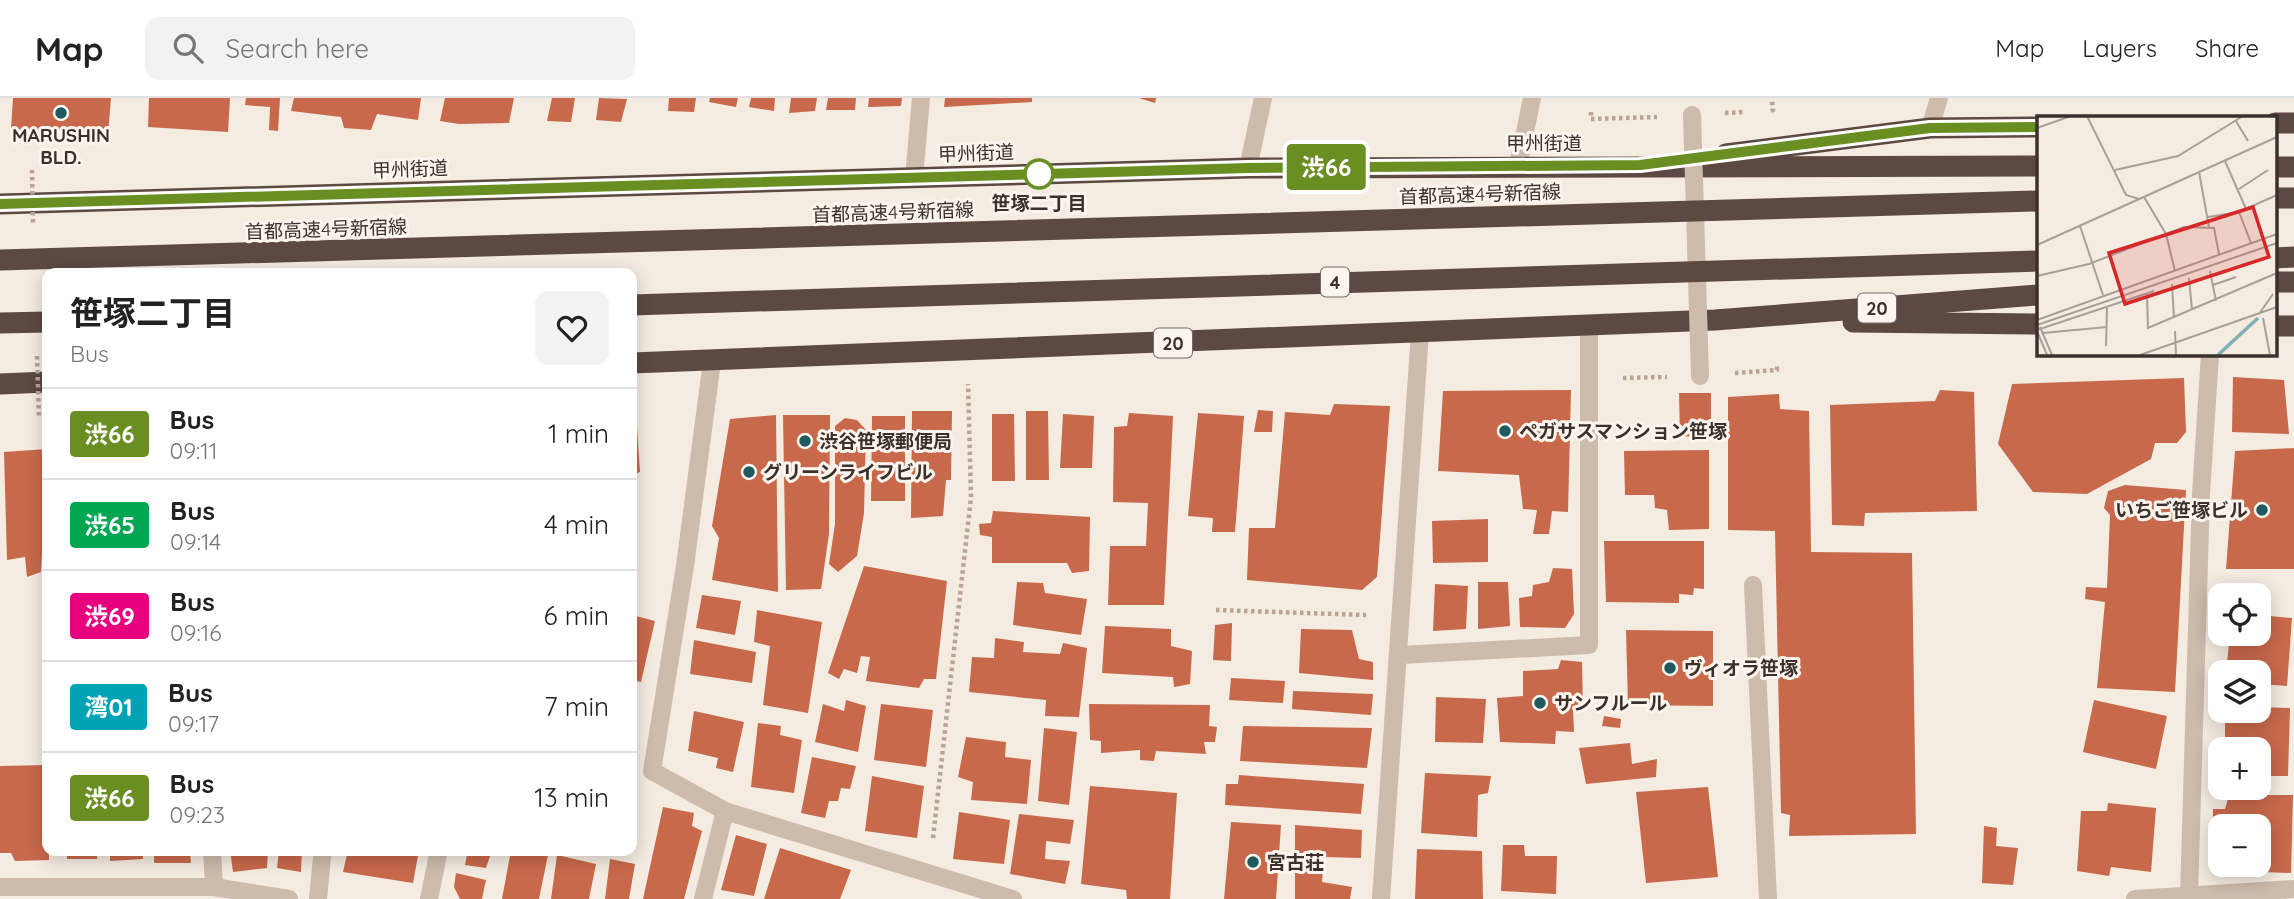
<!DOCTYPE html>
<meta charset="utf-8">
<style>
:root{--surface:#fff;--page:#f2f2f2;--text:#222;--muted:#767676;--line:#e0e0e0}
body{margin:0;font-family:Quicksand,"Noto Sans JP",sans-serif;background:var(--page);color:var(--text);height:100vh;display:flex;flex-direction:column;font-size:26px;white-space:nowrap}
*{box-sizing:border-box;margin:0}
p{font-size:23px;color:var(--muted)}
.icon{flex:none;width:38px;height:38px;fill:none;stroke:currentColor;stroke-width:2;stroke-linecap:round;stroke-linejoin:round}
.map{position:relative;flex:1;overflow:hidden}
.drawer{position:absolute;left:42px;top:170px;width:595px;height:588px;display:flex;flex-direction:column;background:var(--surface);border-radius:14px;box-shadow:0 4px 18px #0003}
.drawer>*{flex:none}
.badge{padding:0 14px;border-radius:5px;font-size:24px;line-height:46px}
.controls{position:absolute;left:2208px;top:485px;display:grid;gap:14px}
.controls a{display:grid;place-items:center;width:63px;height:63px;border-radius:14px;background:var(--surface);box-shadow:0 4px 18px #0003;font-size:35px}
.map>.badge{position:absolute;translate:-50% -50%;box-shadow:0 0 0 4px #fff}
.round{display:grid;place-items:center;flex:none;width:74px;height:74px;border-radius:14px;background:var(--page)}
.summary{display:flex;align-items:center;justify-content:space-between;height:119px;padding:0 28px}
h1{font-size:33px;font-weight:700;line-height:52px}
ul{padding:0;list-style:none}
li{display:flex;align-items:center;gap:21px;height:91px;padding:0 28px;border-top:2px solid var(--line)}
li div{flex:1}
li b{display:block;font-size:26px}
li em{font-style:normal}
li .badge{min-width:77px;font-weight:700;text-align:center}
header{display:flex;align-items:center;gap:42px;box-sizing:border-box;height:98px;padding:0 35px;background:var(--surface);border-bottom:2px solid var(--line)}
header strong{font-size:33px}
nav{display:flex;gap:38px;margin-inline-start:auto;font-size:24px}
.search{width:490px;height:63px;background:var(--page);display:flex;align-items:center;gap:18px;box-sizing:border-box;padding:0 24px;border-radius:14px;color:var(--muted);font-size:26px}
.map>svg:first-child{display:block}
.building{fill:#c8694b;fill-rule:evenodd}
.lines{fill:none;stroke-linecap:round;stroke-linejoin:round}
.path{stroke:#b9a596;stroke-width:4.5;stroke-dasharray:3.5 3.5;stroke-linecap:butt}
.minor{stroke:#cdbbac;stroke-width:18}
.highway{stroke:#5c4a42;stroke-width:21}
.path-bridge{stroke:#b9a596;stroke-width:4.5;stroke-dasharray:3.5 3.5;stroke-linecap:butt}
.minor-bridge{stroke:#cdbbac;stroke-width:18}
.highway-bridge{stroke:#5c4a42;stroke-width:21}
.line-casing{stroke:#fff;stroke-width:16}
.line{stroke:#6b8e23;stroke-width:10}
.poi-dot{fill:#1f5a5e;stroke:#fbf5ee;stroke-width:2.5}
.stop-dot{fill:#fff;stroke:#6b8e23;stroke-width:3.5}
.labels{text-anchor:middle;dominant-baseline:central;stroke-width:6;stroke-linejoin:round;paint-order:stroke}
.shield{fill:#fbf5ee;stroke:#756b66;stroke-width:2}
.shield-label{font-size:18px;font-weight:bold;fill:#3b302b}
.poi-label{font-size:19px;font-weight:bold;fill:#3b302b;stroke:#fbf5ee;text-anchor:start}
.street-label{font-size:19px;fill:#3b302b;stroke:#fbf5ee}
.stop-label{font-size:19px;font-weight:bold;fill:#3b302b;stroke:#fbf5ee}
.inset-river{fill:none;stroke:#7fb0b2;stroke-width:3.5}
.inset-road{fill:none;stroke:#aaa098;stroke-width:2}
.view{fill:#d62828;fill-opacity:0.15;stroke:#d62828;stroke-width:3.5}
.inset-edge{fill:none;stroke:#3b302b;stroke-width:3.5}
</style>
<header>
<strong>Map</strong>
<div class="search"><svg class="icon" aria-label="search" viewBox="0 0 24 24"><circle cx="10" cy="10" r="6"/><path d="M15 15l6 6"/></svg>Search here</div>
<nav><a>Map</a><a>Layers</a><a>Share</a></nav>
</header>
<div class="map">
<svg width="2294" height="801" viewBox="0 0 2294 801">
<rect width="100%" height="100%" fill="#f4ebe1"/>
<path class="building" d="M13 0H111L108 36 11 31Z
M149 0H230L228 34 148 29Z
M246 0H280L278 33 269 32 270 9 245 7Z
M294 0H421L418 22 377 16 371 32 344 30 341 19 291 13Z
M445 0H514L509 25 459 26 440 23Z
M552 0H575L571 24 547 23Z
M599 0 627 1 621 24 596 22Z
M669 0H696L694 14 668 13Z
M710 0H738L736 9 709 4Z
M751 0H775L774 13 749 9Z
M791 0H817L815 13 789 15Z
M828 0H856L855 12H826Z
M869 0H902L901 8 868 9Z
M945 0H1032V4L944 9Z
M1139 0H1156L1155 5Z
M2233 279 2284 282 2289 336 2232 334Z
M2184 280 2186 334 2177 345H2155L2151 361 2087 396 2033 394 1998 346 2012 286Z
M1571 292 1568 414 1552 413 1549 436H1533L1537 412 1523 411 1519 377 1438 373 1443 293Z
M1940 292 1974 294 1977 413 1865 415 1864 428 1832 427 1830 307 1935 303Z
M1679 295H1711V337L1680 339Z
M1779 296 1780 311 1809 313 1811 454 1912 455 1916 736 1789 738 1790 717 1781 715 1775 433 1728 432V299Z
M1334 306 1390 308 1377 479 1362 492 1247 482 1249 430H1275L1285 314 1330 317Z
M1258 312 1273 313 1272 334H1254Z
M912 313H952L951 382H946L943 418 911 420Z
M1026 313H1048L1049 382H1026Z
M1129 315 1173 318 1164 507H1108L1110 448H1146L1148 405 1113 404 1114 329 1127 328Z
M1198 315 1244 318 1235 434H1212L1213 420 1188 418Z
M992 316H1014L1015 383H992Z
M1063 316 1094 318 1092 370H1060Z
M776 317 778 494 712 482 719 440 712 428 730 321Z
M783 317H830L829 436 821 491 786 492Z
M872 318H905V403H871Z
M845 320 857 322 866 332 864 415 857 458 838 474 829 466 835 426V328Z
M632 330H637L640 374 632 377Z
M2294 350V471H2226L2235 353Z
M47 351V452L42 455 41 474 27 479 25 459 7 462 4 354Z
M1709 352V431L1669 432 1667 412 1655 410 1654 397H1625L1624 353Z
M2125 387 2186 392 2175 594 2097 590 2105 504 2085 501 2086 489 2107 490 2110 417 2104 410 2108 393Z
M993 413 1090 419 1089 473 1072 475 1067 465H992V439L980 437 979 426 991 425Z
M1488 421V464L1433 465 1432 423Z
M1604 443H1704V491L1694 490 1693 497 1679 496V505L1606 504Z
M864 468 947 483 936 581H924L919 590 866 583 870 559 861 558 857 575 844 571 839 581 828 575Z
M1553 470 1572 471 1574 516 1565 530 1520 529 1519 500 1532 498 1533 487 1549 484Z
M1017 484 1043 485 1045 495 1087 501 1081 537 1013 527Z
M1478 484H1508L1510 528 1478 531Z
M1435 486 1468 488 1466 531 1433 533Z
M702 497 741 503 735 537 696 530Z
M757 512 822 524 808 615 763 607 770 548 754 544Z
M632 517 655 523 641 584 632 582Z
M2259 517 2292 520 2287 588 2259 586V574H2226L2230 536H2259Z
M1232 525 1231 563 1213 562 1215 527Z
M1105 528 1171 531V548L1192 553 1190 586 1174 589 1173 579 1102 575Z
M1301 531 1352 532 1359 561 1373 564V582L1299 575Z
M1626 532 1713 533V608L1628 607Z
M995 540 1024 544 1023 554 1060 556 1063 545 1087 550 1079 619 1045 618 1046 602 969 594 972 559 994 560Z
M694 542 756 554 752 585 690 576Z
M1561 562 1582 564 1583 612 1573 611 1574 634 1556 633 1555 646 1500 644 1497 600 1523 598V573L1558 571Z
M1231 580 1285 583 1283 605 1229 602Z
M1293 593 1373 596 1371 617 1292 611Z
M1436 599 1486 601 1483 645 1435 644Z
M846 602 866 608 858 654 815 644 823 606 844 613Z
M2094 602 2167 618 2156 671 2083 654Z
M881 606 933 612 926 669 874 662Z
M1089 606 1210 607 1209 628 1217 629 1215 644H1204L1206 656 1156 653 1154 663 1140 662V652L1101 655V643L1090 642Z
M2259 609 2290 610 2288 678H2259V651H2225V619L2240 618 2242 612H2259Z
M694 613 744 624 733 674 716 670 718 660 688 653Z
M1604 618 1621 621 1620 630 1602 628Z
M758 625 781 628 780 637 802 642 794 695 751 689Z
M1243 628 1372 630 1367 670 1240 663Z
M1044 630 1077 634 1069 707 1038 703Z
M966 639 1006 644 1005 659 1031 662 1027 706 971 702 973 684 958 679Z
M1630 645 1632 666 1657 661 1656 679 1586 686 1579 650Z
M812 659 856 668 850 691 841 690 838 703H829L825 720 801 715Z
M47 667 49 762 15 763 11 755H0V668Z
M1425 675 1491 678 1488 695 1478 697 1477 739 1421 735Z
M1239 677 1364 686 1361 716 1225 707 1226 686H1238Z
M872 678 924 688 917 740 865 733Z
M1090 688 1177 695 1170 801H1127L1126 792 1081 786Z
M1708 689 1718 779 1646 785 1636 694Z
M632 692 637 693 633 711H632Z
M2229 697H2293L2291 775 2212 772 2213 711H2225ZM2221 728H2259V766H2221Z
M2108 705 2156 710 2151 774 2111 769 2109 778 2077 773 2081 713H2107Z
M663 709 694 715 692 728 702 733 684 801H643Z
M959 714 1010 722 1004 766 953 761Z
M1019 716 1074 722 1070 746 1046 743 1045 761 1070 763 1065 786 1010 776Z
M1231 724 1281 727 1276 801H1224Z
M1295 727 1362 732 1361 760 1324 759 1322 784 1352 789 1350 801H1295Z
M1984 728 1997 730 1996 748 2018 750 2013 787 1982 785Z
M736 737 767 746 754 798 721 792Z
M1503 747H1524L1525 758H1557L1556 796 1501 793Z
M780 750 851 772 840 801H764Z
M1417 751 1482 753 1483 801H1415Z
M67 752H97V761H67Z
M110 752H143V761L110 763Z
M154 752H190L191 765H154Z
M230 752H268L267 770 233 774Z
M279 752H302L301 774 277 770Z
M348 752H419L413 785 343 774Z
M461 752H492L486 770 465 767 467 756Z
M511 752H549L539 801H502Z
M557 757 596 766 589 801H551Z
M610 761 635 766 629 801H605Z
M456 775 486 782 482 801H460L454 789Z"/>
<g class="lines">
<path class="path" d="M1771 13 1773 12 1772 3
M1591 14V21L1657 19
M1725 15 1744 14
M1735 275 1777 272V267
M1623 280 1667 279
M1216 512 1366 517
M933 740 971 399 968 286"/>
<path class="minor" d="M1930 30 1939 0
M1518 68 1532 0
M1248 70 1263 0
M914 80 921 0
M712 263 685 468 652 673 725 713 1013 801
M1753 487 1768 801
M1400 557 1589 547V228
M212 752 214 789
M0 789H214L289 801
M2189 798 2201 396 2210 256
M318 801 322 759
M429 801 439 752
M703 801 725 713
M1381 801 1420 234
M2135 801 2294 791"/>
<path class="highway" d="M2275 25H2294
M1726 56 1930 30 2038 29
M2275 69H2294
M2275 100H2294
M0 106 1248 70 2038 68
M2275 160 2294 159
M2275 184H2294
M1853 224 2038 226
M2275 228H2294
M632 265 1715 222 2038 197
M0 286 47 284"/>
<path class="path-bridge" d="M32 72 33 127
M37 258 39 320"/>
<path class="minor-bridge" d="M1692 17 1700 278"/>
<path class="highway-bridge" d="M0 162 2038 103
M632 207 2038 163
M0 225 47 224"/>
</g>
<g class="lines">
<defs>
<path id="line" d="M0 106 1248 70 1640 67 1930 30 2038 29"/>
</defs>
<use href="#line" class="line-casing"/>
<use href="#line" class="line"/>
</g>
<g class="poi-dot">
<circle cx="61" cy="15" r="7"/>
<circle cx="1505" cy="333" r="7"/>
<circle cx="805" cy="343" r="7"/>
<circle cx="749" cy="374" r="7"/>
<circle cx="2262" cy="412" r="7"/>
<circle cx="1670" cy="570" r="7"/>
<circle cx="1540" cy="605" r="7"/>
<circle cx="1253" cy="764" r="7"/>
</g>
<circle class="stop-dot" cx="1039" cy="76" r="14"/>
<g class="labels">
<g class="shield">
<rect x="1321" y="169.5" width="28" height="29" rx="5"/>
<rect x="1858" y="195.5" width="38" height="29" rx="5"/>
<rect x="1154" y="230.5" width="38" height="29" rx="5"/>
</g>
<g class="shield-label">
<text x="1335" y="184">4</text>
<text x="1877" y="210">20</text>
<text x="1173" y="245">20</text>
</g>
<g class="poi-label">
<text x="61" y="37" text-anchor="middle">MARUSHIN<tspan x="61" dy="22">BLD.</tspan></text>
<text x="1519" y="333">ペガサスマンション笹塚</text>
<text x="819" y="343">渋谷笹塚郵便局</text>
<text x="763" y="374">グリーンライフビル</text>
<text x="2248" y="412" text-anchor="end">いちご笹塚ビル</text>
<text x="1684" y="570">ヴィオラ笹塚</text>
<text x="1554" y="605">サンフルール</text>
<text x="1267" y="764">宮古荘</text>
</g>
<g class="street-label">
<text x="1544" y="45">甲州街道</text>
<text transform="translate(976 55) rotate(-2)">甲州街道</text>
<text transform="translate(410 71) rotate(-2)">甲州街道</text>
<text transform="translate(1480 96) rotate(-2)">首都高速4号新宿線</text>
<text transform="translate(893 114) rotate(-2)">首都高速4号新宿線</text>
<text transform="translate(326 131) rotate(-2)">首都高速4号新宿線</text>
</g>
<g class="stop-label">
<text x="1039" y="105">笹塚二丁目</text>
</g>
</g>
<g transform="translate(2037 18)">
<rect width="240" height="240" fill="#f4ebe1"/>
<path class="inset-river" d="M181 239 221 202"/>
<path class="inset-road" d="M50 0 89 79 102 83M199 5 211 25M0 12 34 0M188 45 209 93M78 54 141 40 206 0M162 56 172 111M202 73 231 54M107 81 129 118 138 155M202 96 214 127M171 101 202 96 240 79M43 110 66 179M0 129 240 21M173 155 179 185M0 160 52 148 147 111 177 112 182 138M152 162 155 194M135 168 137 202M176 169 199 161M110 178 111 212 240 157M222 198 236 178M226 202 233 239M0 204 240 118M0 209 240 127M3 211 15 239M0 214 117 175M0 215 10 239M138 215 139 239M6 217 70 211M69 230 70 192M103 239 240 191"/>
<path class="view" d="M216 91 232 141 88 188 72 137Z"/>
<rect width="240" height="240" class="inset-edge"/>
</g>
</svg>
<div class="controls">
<a><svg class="icon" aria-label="locate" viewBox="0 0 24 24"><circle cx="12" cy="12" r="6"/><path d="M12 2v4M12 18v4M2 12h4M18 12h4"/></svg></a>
<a><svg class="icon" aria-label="layers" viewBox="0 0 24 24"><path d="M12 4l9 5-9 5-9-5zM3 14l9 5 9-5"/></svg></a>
<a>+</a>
<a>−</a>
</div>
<b class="badge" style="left:1326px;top:69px;background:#6b8e23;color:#fff">渋66</b>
<section class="drawer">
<div class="summary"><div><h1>笹塚二丁目</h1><p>Bus</p></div><a class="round"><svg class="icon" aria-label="heart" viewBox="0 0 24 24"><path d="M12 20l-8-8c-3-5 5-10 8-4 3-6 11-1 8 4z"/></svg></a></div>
<ul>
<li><span class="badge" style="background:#6b8e23;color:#fff">渋66</span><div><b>Bus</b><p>09:11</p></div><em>1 min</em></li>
<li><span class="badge" style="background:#00a651;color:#fff">渋65</span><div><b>Bus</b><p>09:14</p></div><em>4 min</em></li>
<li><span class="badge" style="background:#e6007e;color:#fff">渋69</span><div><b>Bus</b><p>09:16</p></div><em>6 min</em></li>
<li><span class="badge" style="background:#00a3b4;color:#fff">湾01</span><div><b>Bus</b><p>09:17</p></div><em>7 min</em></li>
<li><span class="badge" style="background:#6b8e23;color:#fff">渋66</span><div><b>Bus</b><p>09:23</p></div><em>13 min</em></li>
</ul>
</section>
</div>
